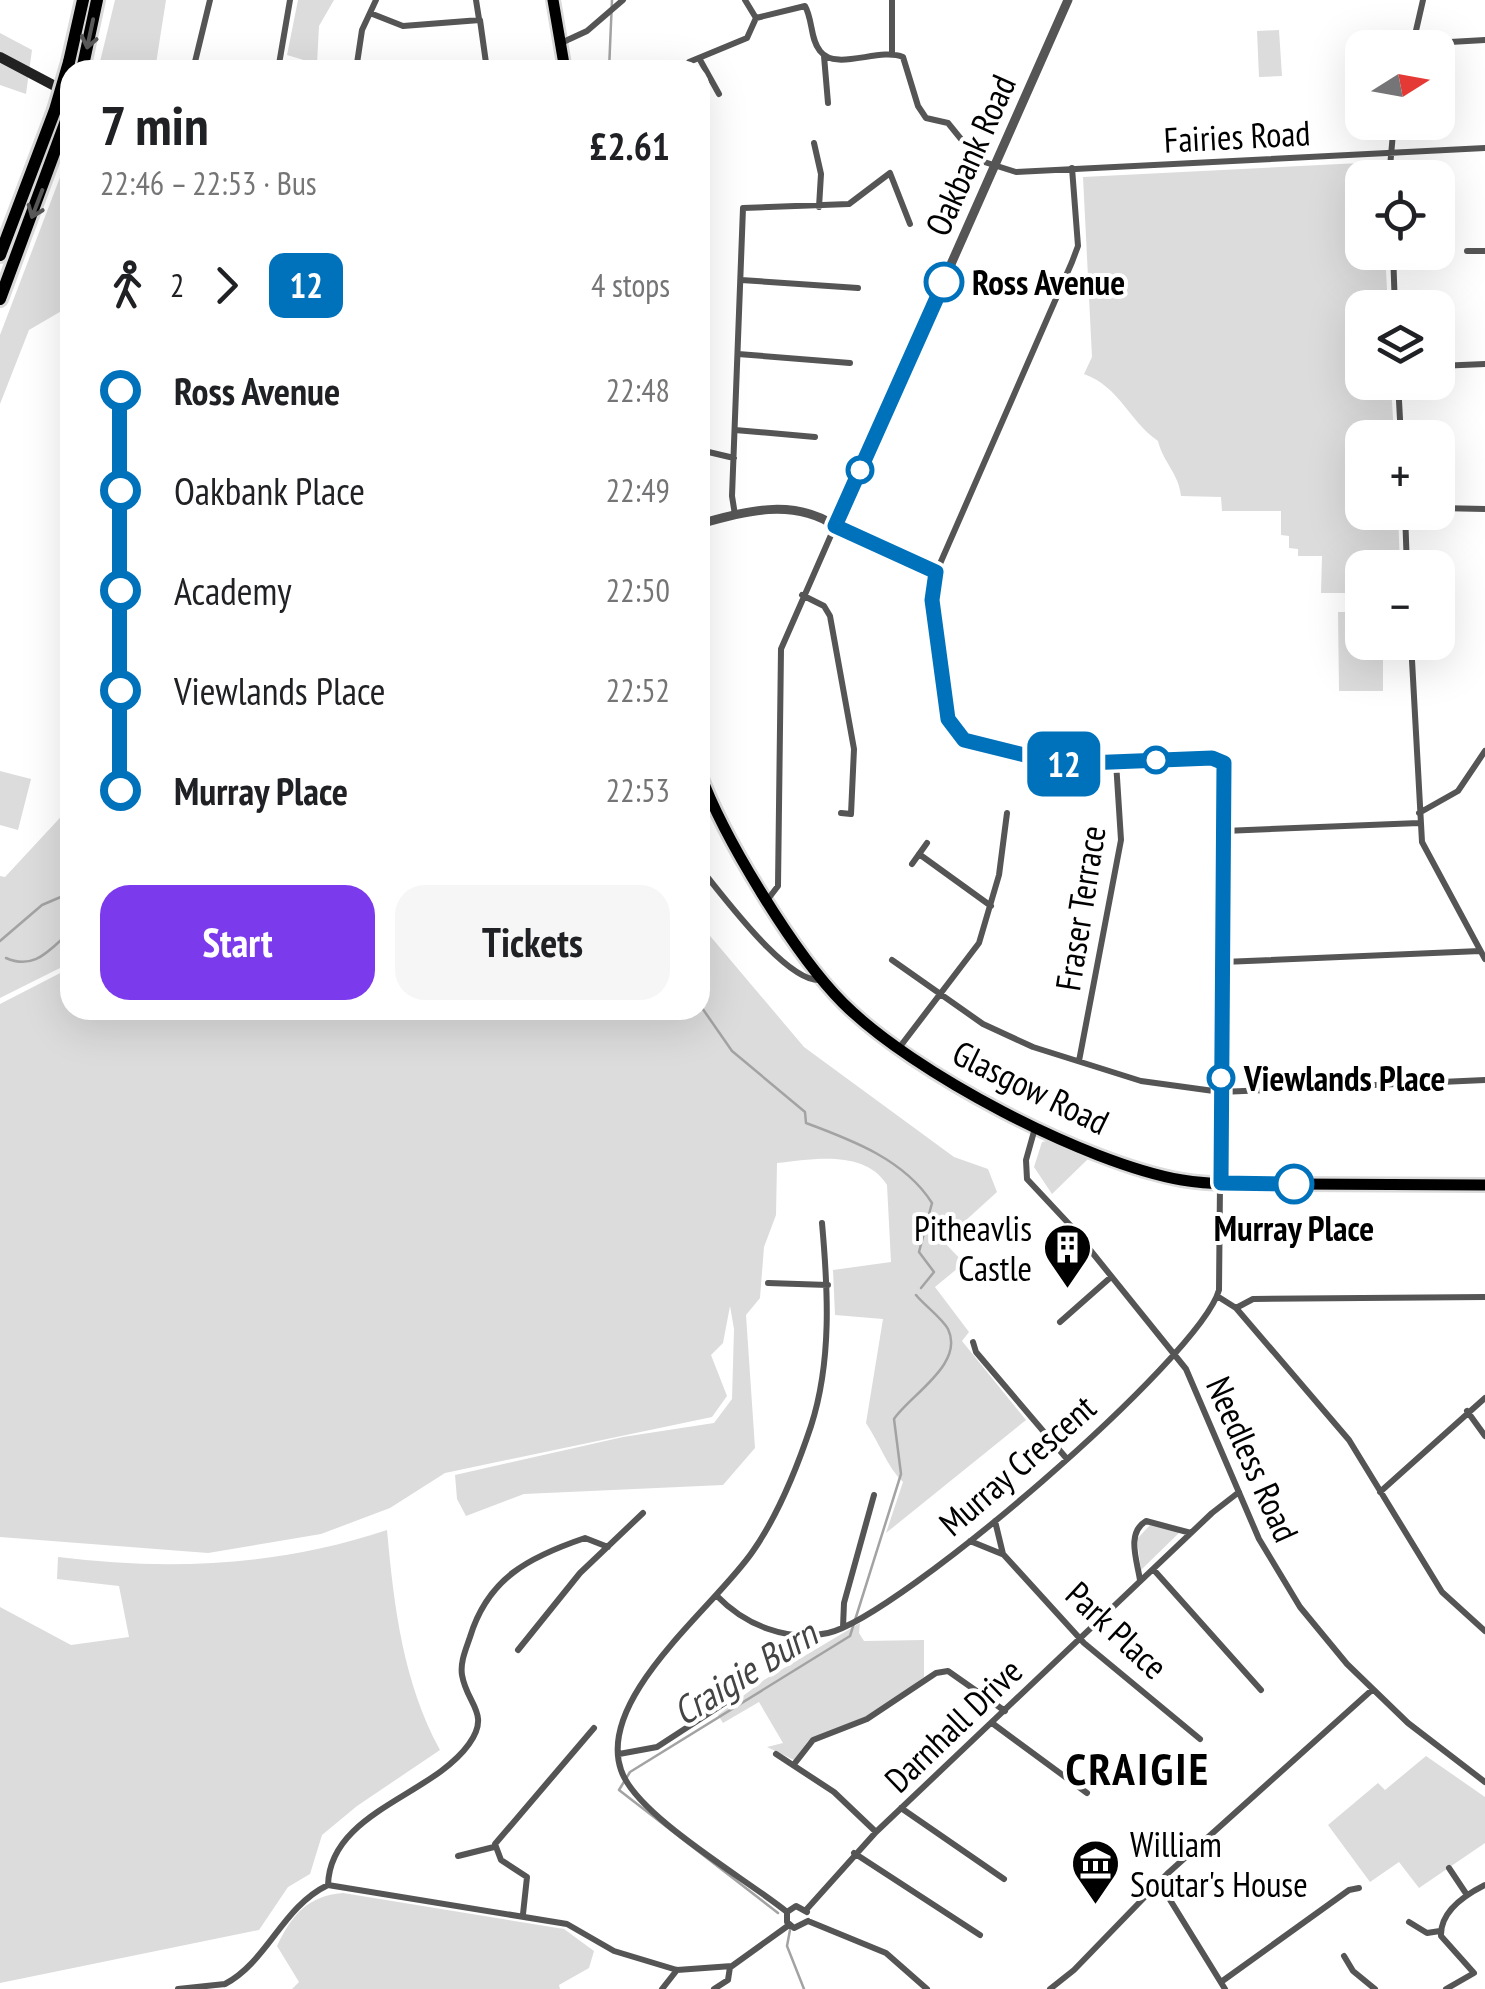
<!DOCTYPE html>
<meta charset="utf-8">
<style>
:root{--surface:#fff;--page:#f6f6f6;--text:#202124;--muted:#757577;--accent:#7c3aed}
body{margin:0;font-family:"PT Sans Narrow",sans-serif;background:var(--page);color:var(--text);height:100vh;display:flex;flex-direction:column;font-size:38px;white-space:nowrap}
*{box-sizing:border-box;margin:0}
p{font-size:32px;color:var(--muted)}
.icon{flex:none;width:55px;height:55px;fill:none;stroke:currentColor;stroke-width:2;stroke-linecap:round;stroke-linejoin:round}
.map{position:relative;flex:1;overflow:hidden}
.details{position:absolute;left:60px;top:60px;width:650px;height:960px;display:flex;flex-direction:column;background:var(--surface);border-radius:30px;box-shadow:0 10px 40px #0002}
.details>*{flex:none}
.badge{padding:0 20px;border-radius:15px;font-size:35px;line-height:65px}
.needle{width:65px;rotate:79deg}
.controls{position:absolute;left:1345px;top:30px;display:grid;gap:20px}
.controls a{display:grid;place-items:center;width:110px;height:110px;border-radius:20px;background:var(--surface);box-shadow:0 10px 40px #0002;font-size:50px}
.map>.badge{position:absolute;translate:-50% -50%;box-shadow:0 0 0 5px #fff}
.legs{display:flex;align-items:center;gap:15px;height:110px;padding:0 40px;font-size:32px}
.legs p{margin-inline-start:auto}
.overview{display:flex;align-items:center;justify-content:space-between;height:170px;padding:0 40px}
h1{font-size:55px;font-weight:800;line-height:75px}
.primary-button{display:flex;gap:20px;margin-top:auto;padding:20px 40px}
.primary-button a{flex:1;height:115px;border-radius:30px;background:var(--accent);color:#fff;font-size:40px;font-weight:800;line-height:115px;text-align:center}
.primary-button a+a{background:var(--page);color:var(--text)}
ul{padding:0 40px;list-style:none}
li{display:flex;align-items:center;gap:35px;height:100px;font-size:38px}
li i{display:grid;place-items:center;width:15px;height:100%;margin:0 12px;background:currentColor}
li i::after{content:'';width:25px;height:25px;margin:-12px;border:8px solid;border-radius:50%;background:var(--surface)}
li p{margin-inline-start:auto}
li:first-child i{background:linear-gradient(#0000 50%,currentColor 0)}
li:last-child i{background:linear-gradient(currentColor 50%,#0000 0)}
.map>svg:first-child{display:block}
.green{fill:#dcdcdc}
.lines{fill:none;stroke-linecap:round;stroke-linejoin:round}
.stream{stroke:#a3a3a3;stroke-width:2.5}
.primary-casing{stroke:#dbdbdb;stroke-width:16}
.motorway-casing{stroke:#dbdbdb;stroke-width:18}
.minor{stroke:#555;stroke-width:6}
.tertiary{stroke:#555;stroke-width:9}
.secondary{stroke:#222;stroke-width:10}
.primary{stroke:#000;stroke-width:11}
.motorway{stroke:#000;stroke-width:12}
.motorway-bridge-casing{stroke:#dbdbdb;stroke-width:18;stroke-linecap:butt}
.motorway-bridge{stroke:#000;stroke-width:12}
.oneway{stroke:#595959}
.line-1-casing{stroke:#fff;stroke-width:22}
.line-1{stroke:#0072bc;stroke-width:15}
.stop-1-dot{fill:#fff;stroke:#0072bc;stroke-width:5}
.labels{text-anchor:middle;dominant-baseline:central;stroke-width:8;stroke-linejoin:round;paint-order:stroke}
.street-label{font-size:35px;fill:#000;stroke:#fff}
.stop-label{font-size:35px;font-weight:bold;fill:#000;stroke:#fff;text-anchor:start}
.poi-label{font-size:35px;fill:#000;stroke:#fff;text-anchor:end}
.water-label{font-size:38px;font-style:italic;fill:#444;stroke:#fff}
.district-label{font-size:45px;font-weight:bold;letter-spacing:2.5px;fill:#000;stroke:#fff}
</style>
<div class="map">
<svg width="1485" height="1989" viewBox="0 0 1485 1989">
<rect width="100%" height="100%" fill="#fff"/>
<path class="green" d="M115 0H166L155 70H98Z
M298 0H334L319 26 317 64 287 55Z
M1279 30 1282 76 1259 77 1257 31Z
M0 33 32 50 26 94 0 85Z
M70 151V306L29 330 0 404V335Z
M1380 162 1381 177 1362 178V252L1385 253 1388 307 1362 308V382L1391 383 1394 437 1362 438V512L1398 513 1400 567 1362 568V593H1321L1322 556H1298V549L1289 548V536L1281 535V511H1222L1221 497 1181 496C1179 474 1163 462 1158 441 1129 421 1120 387 1084 374L1092 357 1083 177Z
M1338 612H1362V642L1383 643V691H1339Z
M0 771 31 779 18 830 0 825Z
M70 807V963L0 998V876L5 877Z
M700 924 804 1047 954 1157 988 1169 997 1192 943 1241 964 1263 935 1287 969 1332 962 1341 1026 1420 886 1533 903 1482C887 1467 879 1442 866 1423L883 1319 835 1315 833 1270 891 1262 887 1185C865 1149 812 1159 777 1163L776 1215 764 1247 760 1298 746 1315 755 1448 723 1485 524 1494 466 1516 457 1499 455 1475 623 1437 714 1423 732 1399 734 1329 730 1306 723 1343 711 1355 727 1396 712 1417 445 1473 390 1508 321 1534 208 1553 0 1537V1004L70 968V1010H700Z
M1047 1141 1089 1158 1052 1194 1034 1167 1042 1142Z
M1150 1525 1181 1531 1141 1570 1137 1539Z
M387 1530C394 1607 403 1682 440 1750L357 1806 322 1835 310 1874 288 1887 259 1930 0 1983V1607L71 1645 129 1637 119 1586 57 1579 58 1557C169 1571 279 1566 387 1530Z
M860 1623 859 1633 864 1641 924 1640V1677L879 1711 808 1741 794 1760 767 1747 783 1743 759 1702 723 1723 718 1715 764 1680Z
M1426 1756 1485 1797V1843L1419 1888 1399 1862 1370 1882 1328 1825 1378 1783 1385 1790Z
M343 1893 564 1929 594 1951 589 1968 559 1985 560 1989H292L299 1982 277 1946C292 1915 307 1896 343 1893Z"/>
<g class="lines">
<path class="stream" d="M609 70 612 0
M0 941 42 905 70 893
M6 958C35 971 50 949 70 932
M700 1005 732 1051 805 1112 806 1123C852 1140 905 1160 932 1203L919 1252 934 1272 921 1288
M778 1913 619 1790 630 1772 850 1636 901 1474 894 1419C910 1395 965 1364 948 1329 942 1318 924 1305 916 1295
M790 1930 787 1946 804 1989"/>
<defs>
<path id="primary" d="M553 0 565 70
M700 773C723 837 795 955 843 1003 913 1073 1085 1163 1182 1180 1219 1186 1258 1184 1296 1184 1359 1184 1422 1185 1485 1185"/>
<path id="motorway" d="M69 62 83 0
M82 70 97 0
M0 255 55 110
M0 299 70 110"/>
</defs>
<use href="#primary" class="primary-casing"/>
<use href="#motorway" class="motorway-casing"/>
<path class="minor" d="M476 0 479 19
M370 13 403 26 480 20 487 70
M756 18 805 6C813 20 810 39 820 51 836 72 879 47 903 57L918 106 926 118 948 123 978 160 1016 172 1485 148
M1416 32 1450 42 1485 40
M561 43 587 31 623 0
M1412 48 1423 0
M892 52V0
M824 56 828 103
M699 58 719 94
M689 62 747 38 756 18 745 0
M193 70 210 0
M278 70 290 0
M356 70 362 30 376 0
M814 143 821 174 819 207
M1389 178 1394 122
M1467 251H1485
M1393 252 1395 308
M741 280 858 288
M738 354 850 363
M1438 366 1485 364
M1398 382 1401 438
M735 430 815 437
M700 450 734 458
M1438 508 1485 509
M1405 512 1407 568
M735 515 732 496 743 208 849 204 890 173 910 224
M802 595 824 606 830 616 854 749 851 814 841 813
M1411 642 1422 842 1485 959
M1419 813 1458 791 1485 751
M1224 831 1419 823
M919 854 991 906
M912 864 927 843
M700 868C722 894 787 984 821 980
M768 899 778 886 781 649 835 526 936 572
M892 960 983 1024 1033 1047 1141 1081 1221 1092 1485 1080
M1223 962 1480 951
M899 1048 979 943 999 875 1007 813
M1079 1061 1121 840 1116 762
M1035 1128 1026 1160 1027 1179 1070 1225 1186 1369 1259 1539 1300 1607 1347 1664 1408 1723 1485 1782
M768 1283 828 1285
M1217 1296 1236 1308 1349 1440 1442 1592 1485 1631
M1236 1308 1253 1299 1485 1297
M1060 1322 1111 1277
M973 1342 976 1352 1067 1459
M1467 1411 1485 1436
M1380 1492 1485 1398
M995 1521 1003 1554 1084 1643 1200 1739
M970 1541 1002 1554
M1153 1569 1261 1690
M1140 1580C1137 1560 1126 1533 1146 1521L1191 1533
M717 1596C745 1625 787 1642 828 1633 898 1617 1200 1358 1219 1290L1224 763 1211 758 1045 762 964 740 948 719 932 582 1072 262 1078 246 1072 168
M843 1627 844 1603 874 1495
M518 1650 580 1573 643 1513
M992 1723 1087 1793
M619 1754 657 1747 740 1693
M776 1754 834 1792 876 1832
M795 1763 813 1740 867 1719 936 1673 948 1671 1005 1711
M901 1808 1004 1879
M854 1853 980 1935
M458 1856 494 1847
M1449 1868 1467 1895
M1159 1882 1225 1989
M328 1885C330 1812 432 1796 469 1744 491 1713 467 1705 462 1675 460 1662 466 1649 470 1637 488 1578 529 1557 585 1538L608 1547
M806 1910 876 1832 1212 1513 1239 1492
M787 1912C748 1880 636 1816 621 1770 596 1697 716 1606 753 1551 778 1515 797 1468 811 1426 832 1361 828 1290 822 1223
M787 1912V1922L794 1928 808 1921
M787 1912 796 1906 807 1912
M523 1914 527 1877 501 1860 495 1844 594 1728
M808 1921 886 1953 927 1989
M1409 1922 1427 1933 1440 1931
M1344 1956 1353 1971 1375 1989
M1221 1982 1349 1890 1359 1888
M225 1984C268 1961 282 1907 328 1885L567 1924 614 1951 677 1970 732 1966 789 1925
M178 1989 225 1984
M662 1989 677 1970
M714 1989 728 1980 730 1967
M1050 1989 1074 1970 1167 1874 1373 1689
M1446 1989 1474 1973 1441 1936C1440 1911 1465 1895 1485 1885"/>
<path class="tertiary" d="M700 524C744 511 794 498 835 526L1068 0"/>
<path class="secondary" d="M0 57 70 94"/>
<use href="#primary" class="primary"/>
<use href="#motorway" class="motorway"/>
<defs>
<path id="motorway-bridge" d="M55 110 69 62"/>
</defs>
<use href="#motorway-bridge" class="motorway-bridge-casing"/>
<use href="#motorway-bridge" class="motorway-bridge"/>
</g>
<defs><path id="oneway-shaft" d="M-6 0H5M1.5-3L5.5 0L1.5 3" fill="none" stroke-width="1.6" stroke-linecap="round" stroke-linejoin="round" transform="scale(2.5)"/></defs>
<g class="oneway">
<use href="#oneway-shaft" transform="translate(90 34) rotate(102)"/>
<use href="#oneway-shaft" transform="translate(37 204) rotate(111)"/>
</g>
<g class="lines">
<defs>
<path id="line-1" d="M944 282 835 526 936 572 932 600 948 719 964 740 1061 764 1212 758 1224 763 1221 1183 1294 1184"/>
</defs>
<use href="#line-1" class="line-1-casing"/>
<use href="#line-1" class="line-1"/>
</g>
<defs>
<symbol id="building-pin" viewBox="-11 -11 22 30"><path d="M0 17L-7.5 6A9.5 9.5 0 1 1 7.5 6Z" fill="#000" stroke="#fff"/><path d="M-4-6H4V6H1V3H-1V6H-4ZM-2.5-4.3h1.7v1.8h-1.7ZM.8-4.3h1.7v1.8H.8ZM-2.5-1h1.7V.8h-1.7ZM.8-1h1.7V.8H.8Z" fill="#fff"/></symbol>
<symbol id="museum-pin" viewBox="-11 -11 22 30"><path d="M0 17L-7.5 6A9.5 9.5 0 1 1 7.5 6Z" fill="#000" stroke="#fff"/><path d="M0-6L6-3V-2H-6V-3ZM-5-1h2V3h-2ZM-1-1h2V3h-2ZM3-1h2V3H3ZM-6 4H6V6H-6Z" fill="#fff"/></symbol>
</defs>
<g fill-rule="evenodd">
<use href="#building-pin" x="1040" y="1220" width="55" height="75"/>
<use href="#museum-pin" x="1068" y="1836" width="55" height="75"/>
</g>
<g class="stop-1-dot">
<circle cx="944" cy="282" r="18"/>
<circle cx="860" cy="470" r="12"/>
<circle cx="1156" cy="760" r="12"/>
<circle cx="1221" cy="1078" r="12"/>
<circle cx="1294" cy="1184" r="18"/>
</g>
<g class="labels">
<g class="street-label">
<text transform="translate(1237 136) rotate(-3)">Fairies Road</text>
<text transform="translate(970 155) rotate(-66)">Oakbank Road</text>
<text transform="translate(1080 908) rotate(-81)">Fraser Terrace</text>
<text transform="translate(1031 1087) rotate(26)">Glasgow Road</text>
<text transform="translate(1253 1459) rotate(66)">Needless Road</text>
<text transform="translate(1017 1465) rotate(-41)">Murray Crescent</text>
<text transform="translate(1117 1630) rotate(43)">Park Place</text>
<text transform="translate(953 1725) rotate(-44)">Darnhall Drive</text>
</g>
<g class="stop-label">
<text x="972" y="282">Ross Avenue</text>
<text x="1244" y="1078">Viewlands Place</text>
<text x="1294" y="1228" text-anchor="middle">Murray Place</text>
</g>
<g class="poi-label">
<text x="1032" y="1228">Pitheavlis<tspan x="1032" dy="40">Castle</tspan></text>
<text x="1130" y="1844" text-anchor="start">William<tspan x="1130" dy="40">Soutar's House</tspan></text>
</g>
<g class="water-label">
<text transform="translate(744 1672) rotate(-32)">Craigie Burn</text>
</g>
<g class="district-label">
<text x="1138" y="1768">CRAIGIE</text>
</g>
</g>
</svg>
<div class="controls">
<a><svg class="needle" viewBox="-14 -14 28 28"><path d="M0-13l5 13h-10z" fill="#e53935"/><path d="M0 13l5-13h-10z" fill="#757577"/></svg></a>
<a><svg class="icon" aria-label="locate" viewBox="0 0 24 24"><circle cx="12" cy="12" r="6"/><path d="M12 2v4M12 18v4M2 12h4M18 12h4"/></svg></a>
<a><svg class="icon" aria-label="layers" viewBox="0 0 24 24"><path d="M12 4l9 5-9 5-9-5zM3 14l9 5 9-5"/></svg></a>
<a>+</a>
<a>−</a>
</div>
<b class="badge" style="left:1064px;top:764px;background:#0072bc;color:#fff">12</b>
<section class="details">
<div class="overview"><div><h1>7 min</h1><p>22:46 – 22:53 · Bus</p></div><b>£2.61</b></div>
<div class="legs"><svg class="icon" aria-label="walk" viewBox="0 0 24 24"><circle cx="13" cy="4" r="2"/><path d="M13 8l-2 6 4 7M11 14l-3 7M7 12l3-4h3l4 4"/></svg>2<svg class="icon" aria-label="forward" viewBox="0 0 24 24"><path d="M9 5l7 7-7 7"/></svg><b class="badge" style="background:#0072bc;color:#fff">12</b><p>4 stops</p></div>
<ul>
<li><i style="color:#0072bc"></i><b>Ross Avenue</b><p>22:48</p></li>
<li><i style="color:#0072bc"></i><span>Oakbank Place</span><p>22:49</p></li>
<li><i style="color:#0072bc"></i><span>Academy</span><p>22:50</p></li>
<li><i style="color:#0072bc"></i><span>Viewlands Place</span><p>22:52</p></li>
<li><i style="color:#0072bc"></i><b>Murray Place</b><p>22:53</p></li>
</ul>
<div class="primary-button"><a>Start</a><a>Tickets</a></div>
</section>
</div>
